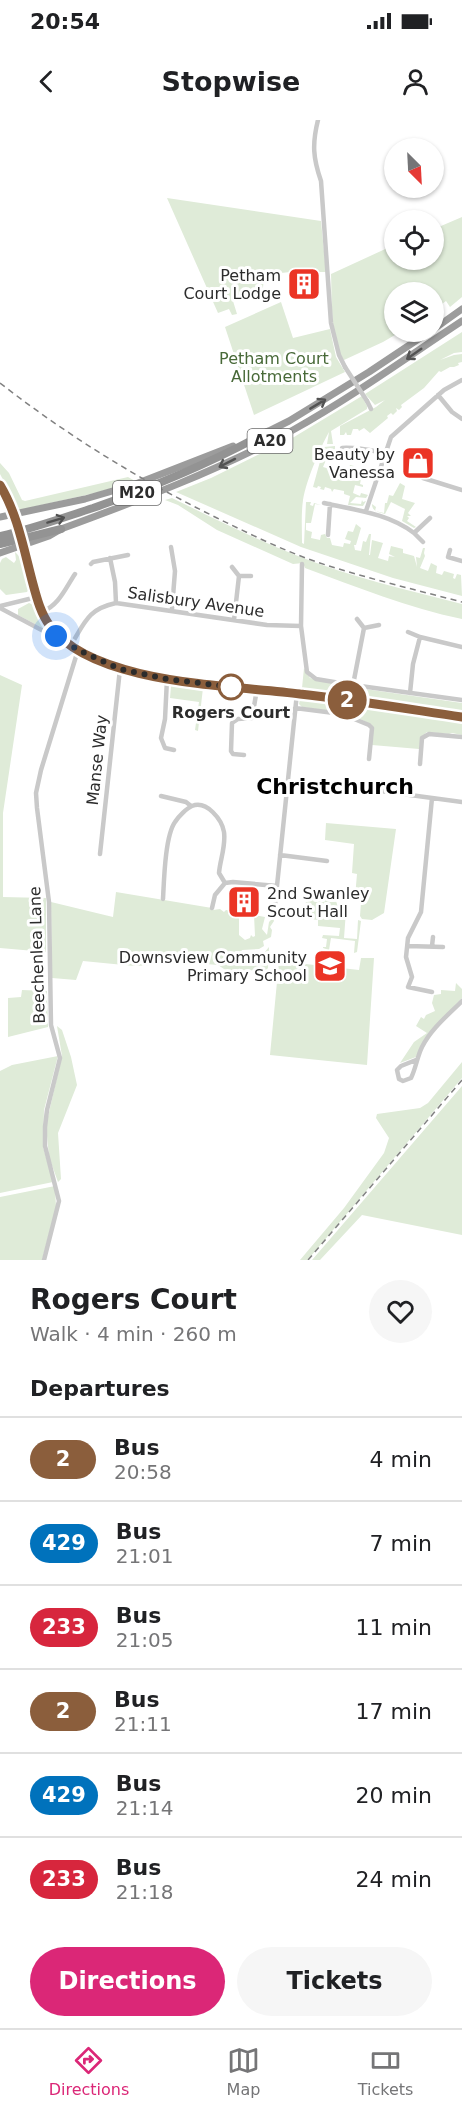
<!DOCTYPE html>
<meta charset="utf-8">
<style>
:root{--surface:#fff;--page:#f6f6f6;--text:#202124;--muted:#757577;--line:#e0e0e0;--accent:#db2777}
body{margin:0;font-family:"DejaVu Sans",sans-serif;background:var(--page);color:var(--text);height:100vh;display:flex;flex-direction:column;font-size:22px;white-space:nowrap}
*{box-sizing:border-box;margin:0}
p{font-size:20px;color:var(--muted)}
.icon{flex:none;width:33px;height:33px;fill:none;stroke:currentColor;stroke-width:2;stroke-linecap:round;stroke-linejoin:round}
.map{position:relative;height:1140px;overflow:hidden}
.details{display:flex;flex-direction:column;background:var(--surface);flex:1}
.details>*{flex:none}
.badge{padding:0 12px;border-radius:20px;font-size:21px;line-height:39px}
.needle{width:39px;rotate:156deg}
.tools{position:absolute;left:384px;top:18px;display:grid;gap:12px}
.tools a{display:grid;place-items:center;width:60px;height:60px;border-radius:50%;background:var(--surface);box-shadow:0 2px 4px #0004;font-size:30px}
.you{position:absolute;width:30px;height:30px;margin:-15px;border:4px solid #fff;border-radius:50%;background:#1a73e8;box-shadow:0 0 0 9px #1a73e833}
.map>.badge{position:absolute;translate:-50% -50%;box-shadow:0 0 0 3px #fff}
h2{padding:0 30px;font-size:22px;line-height:54px}
.round{display:grid;place-items:center;flex:none;width:63px;height:63px;border-radius:32px;background:var(--page)}
.head{display:flex;align-items:center;justify-content:space-between;height:102px;padding:0 30px}
h1{font-size:28px;font-weight:600;line-height:45px}
.cta{display:flex;gap:12px;margin-top:auto;padding:12px 30px}
.cta a{flex:1;height:69px;border-radius:36px;background:var(--accent);color:#fff;font-size:24px;font-weight:600;line-height:69px;text-align:center}
.cta a+a{background:var(--page);color:var(--text)}
ul{padding:0;list-style:none}
li{display:flex;align-items:center;gap:18px;height:84px;padding:0 30px;border-top:2px solid var(--line)}
li div{flex:1}
li b{display:block;font-size:22px}
li em{font-style:normal}
li .badge{min-width:66px;font-weight:700;text-align:center}
.status{display:flex;justify-content:space-between;align-items:center;height:42px;padding:0 30px;background:var(--surface);direction:ltr}
.status svg{height:16px;fill:currentColor}
header{display:flex;justify-content:space-between;align-items:center;height:78px;padding:0 30px;background:var(--surface);font-size:27px;font-weight:600}
.menu{display:flex;justify-content:space-around;align-items:center;height:84px;border-top:2px solid var(--line);background:var(--surface);font-size:16px;color:var(--muted)}
.menu a{display:grid;justify-items:center;gap:3px}
.menu .active{color:var(--accent)}
.map>svg:first-child{display:block}
.green{fill:#dfebd8}
.lines{fill:none;stroke-linecap:round;stroke-linejoin:round}
.minor{stroke:#c9c9c9;stroke-width:4.5}
.secondary{stroke:#b6b6b6;stroke-width:6}
.trunk{stroke:#9c9c9c;stroke-width:7}
.motorway{stroke:#939393;stroke-width:8}
.rail{stroke:#818181;stroke-width:1.5;stroke-dasharray:6 4.5;stroke-linecap:butt}
.minor-bridge{stroke:#c9c9c9;stroke-width:4.5}
.secondary-bridge{stroke:#b6b6b6;stroke-width:6}
.oneway{stroke:#535353}
.oneway2{stroke:#505050}
.line-casing{stroke:#fff;stroke-width:14}
.line{stroke:#8b5e3c;stroke-width:9}
.walk{stroke:#2c2c2c;stroke-width:6;stroke-dasharray:0 10.8}
.stop-dot{fill:#fff;stroke:#8b5e3c;stroke-width:3}
.labels{text-anchor:middle;dominant-baseline:central;stroke-width:6;stroke-linejoin:round;paint-order:stroke}
.shield{fill:#fff;stroke:#6b6b6b;stroke-width:1.5}
.shield-label{font-size:15px;font-weight:bold;fill:#2c2c2c}
.poi-label{font-size:16px;fill:#2c2c2c;stroke:#fff;text-anchor:end}
.park-label{font-size:16px;fill:#486938;stroke:#fff}
.street-label{font-size:16px;fill:#2c2c2c;stroke:#fff}
.stop-label{font-size:16px;font-weight:bold;fill:#2c2c2c;stroke:#fff}
.district-label{font-size:22px;font-weight:bold;fill:#000;stroke:#fff}
</style>
<div class="status"><b>20:54</b><svg viewBox="0 0 49 12"><path d="M0 12V9h3v3zM5 12V6h3v6zM10 12V3h3v9zM15 12V0h3v12zM26 1h20v11H26zM47 4h2v5h-2z"/></svg></div>
<header><svg class="icon" aria-label="back" viewBox="0 0 24 24"><path d="M15 5l-7 7 7 7"/></svg>Stopwise<svg class="icon" aria-label="person" viewBox="0 0 24 24"><circle cx="12" cy="8" r="4"/><path d="M4 21q1-7 8-7t8 7"/></svg></header>
<div class="map">
<svg width="462" height="1140" viewBox="0 0 462 1140">
<rect width="100%" height="100%" fill="#fff"/>
<path class="green" d="M167 78 321 101 326 152H290L264 155 263 168 233 181 237 194 232 195 229 189 218 193Z
M462 97V177L450 187 446 181 434 190V172H394V212H400L383 222 344 240C330 220 332 178 331 154L394 125V140H434V109Z
M281 182 293 218 330 209 336 237 345 252 254 295 225 207Z
M462 212V232L454 233 440 240 454 235 462 234V242L458 243 459 245 454 247H450L441 252 439 251 424 268 401 285 402 287 399 290 396 288 397 291 393 295 391 293 387 296 388 298 370 313 364 308 359 311 358 309H353L351 315H347L346 312 344 315H340V306L376 287 385 280 375 285 365 274Z
M362 276 367 286V289L331 311 333 324H327L329 312C320 328 306 361 303 380 301 395 302 409 302 423L304 424 306 382H311L310 385 313 386 314 383 321 385 315 384 311 403H306V410L312 412 311 418 320 420 321 415 325 414 327 418H330L332 425 343 427 344 423 350 424 351 421 345 419 348 411 353 412 356 404 361 408 356 425H354L355 430 361 431 363 421 366 422 369 414H371L369 435H370L372 420 383 423 378 438 388 441 389 436 395 437 389 434 391 426 403 429V433L414 436 417 447 416 437 420 438 423 428H425L424 433 425 436 420 448 428 451 431 443 437 446 436 453 442 455 444 451 454 454 453 458 455 459 457 454 461 455 462 476 393 458 301 427 176 372 211 358 294 317Z
M335 326V331L329 333 323 347 333 350 330 358 332 359 335 350 346 356 350 345 354 346V351L362 354 360 364 363 365V367L355 365 353 373 360 376 361 373 368 375 366 378 356 377 350 383 361 384 362 380 363 382 366 381 363 386 348 385 350 376 344 374V371L334 369 332 372 331 369 325 367 324 370 320 369 321 367 318 366 317 368 313 367 324 327Z
M0 343 9 353 22 380 25 381 128 357 135 361 95 373 19 390 0 354Z
M400 363 405 366 402 379 415 383 408 393 411 396H407L409 398 407 401 416 407 414 408 402 401 405 389 391 382 385 394C379 392 372 392 372 384L376 387 375 391 384 393 385 383H387L389 375 393 376Z
M172 378C213 398 255 419 298 436 351 457 407 470 462 484V499C408 488 357 467 305 448L303 443 293 444 217 410 178 385 165 380Z
M15 432 21 438 29 469 27 472 6 475 0 469V443L2 439 6 437 14 443 16 440Z
M29 483 36 486 50 512 18 495V489Z
M304 548 310 558 336 564V572C327 576 309 574 302 568Z
M0 555 22 565 3 693V777L46 778V832L0 828Z
M171 566 203 568 198 611 195 610 199 582 170 578Z
M344 566 462 583V594L346 577 342 573Z
M300 579 462 602V615L452 613 449 614 427 612 421 617 419 629 372 625 373 609 372 605 350 594 302 587 299 584Z
M326 703 396 709 384 793 372 800 362 799 360 796 361 782 355 777 357 754 352 753 354 724 325 720Z
M116 772 212 788 213 790 220 789 224 792 226 790 243 793 241 796H239V815L245 820 250 818 251 815 253 817 255 816 254 795 265 797 262 809 267 815 269 802 273 798 274 801 270 807 272 810 271 817 263 821 264 826 259 829 242 830 238 837 246 844H248V837L250 834 253 842 263 841 264 833 269 827 268 848 266 850 227 851 218 845 194 843 134 846 83 841 76 860 52 858 51 782 113 797Z
M307 775 335 778 339 790 346 791 344 818 357 819 358 800 361 801 357 832 354 833 355 821 331 818 329 830 323 828V827H326L327 819 322 818 323 815 339 816 340 808 318 806V800L296 797 297 787 305 788Z
M361 838H374L367 945 270 935 279 841 359 850Z
M456 863 462 869V878L428 914 416 937 400 943 414 922 427 913 416 906 421 897 424 899 426 895 435 891 432 883 434 875 441 874V870L455 871Z
M22 870 47 871 48 907 8 917V878L21 877Z
M57 906 62 910 71 937 77 965 58 1013 61 1059 58 1062 49 1037 46 1005 62 936Z
M58 936 44 990 43 1027 53 1062 0 1073V951L12 945Z
M462 942V958L311 1136 307 1140H300L344 1088 384 1033 389 1018 376 998 377 994 420 988 428 983Z
M462 966V1115L362 1095 320 1140H312Z
M55 1066 56 1087 42 1140H0V1077Z"/>
<g class="lines">
<path class="minor" d="M318 0C312 24 313 38 321 61L331 203 339 235 345 247
M438 275 452 292 462 299
M367 281 371 289
M342 334V328C357 327 369 330 384 333
M431 337 423 358 462 370
M324 383C354 390 388 393 414 413
M366 391 391 317 444 270 462 260
M328 415 330 384
M423 422 414 413 430 398
M171 427 175 451 172 489
M450 430 448 437 462 441
M110 438 115 462 116 483
M91 444 93 442 128 435
M302 444 301 506 307 552 316 559 340 563 338 579
M232 447 239 456H251
M0 486 37 477
M0 488 51 515H58
M42 492C59 485 65 469 75 454
M357 499 364 508 353 565 462 580
M234 500 239 456
M364 508 379 505
M408 512 420 517
M71 525C85 502 88 489 116 483L267 505 301 506
M167 559 165 599 161 618 165 628 174 630
M410 573 413 544 420 517 462 527
M295 588 342 594 369 605 372 608 369 639
M244 635 233 634 231 631 232 603 238 599 252 598 257 569
M420 644 422 618 429 614 462 617
M336 665 462 682
M161 676 186 682 191 686
M100 734 120 549
M280 735 327 741
M163 779C164 761 165 716 175 702 178 697 187 688 192 686 207 680 222 700 224 712 226 726 220 740 219 753L225 763 233 762 277 766
M275 785 297 573
M212 788 215 775 225 763
M408 826 443 827
M432 826 433 817
M432 872 408 867 412 857 406 837 408 818 421 792 432 678
M416 940 401 946 397 950 399 959 403 961 411 958C416 948 417 937 422 927 431 909 448 895 462 881
M44 1140 59 1081 45 1026V1007L47 990 60 938 51 905 49 782 37 688 36 673 41 650 78 530"/>
<path class="secondary" d="M0 365 11 387
M26 437C33 462 37 493 56 513 105 564 228 565 295 573 351 579 406 589 462 597"/>
<path class="trunk" d="M434 209 462 189
M263 314 289 301 369 252 429 212
M0 397 85 379 133 365 233 326
M0 433 49 416 61 409C140 380 219 350 293 310 352 277 406 238 462 201"/>
<path class="motorway" d="M0 416C32 409 62 398 93 388 153 367 211 343 267 312
M0 424 61 409"/>
<path class="rail" d="M0 263C68 316 140 360 217 398 252 415 288 433 326 445 370 459 416 470 462 482
M308 1140 462 960"/>
<path class="minor-bridge" d="M345 247 367 281"/>
<path class="secondary-bridge" d="M11 387 26 437"/>
</g>
<defs><path id="oneway-shaft" d="M-6 0H5M1.5-3L5.5 0L1.5 3" fill="none" stroke-width="1.6" stroke-linecap="round" stroke-linejoin="round" transform="scale(1.5)"/></defs>
<g class="oneway">
<use href="#oneway-shaft" transform="translate(414 234) rotate(145)"/>
<use href="#oneway-shaft" transform="translate(318 284) rotate(-31)"/>
<use href="#oneway-shaft" transform="translate(227 343) rotate(153)"/>
</g>
<use class="oneway2" href="#oneway-shaft" transform="translate(56 400) rotate(-17)"/>
<g class="lines">
<defs>
<path id="line" d="M0 365C18 395 24 431 33 464 37 479 41 494 50 506 93 565 233 565 300 574 354 580 408 589 462 597"/>
</defs>
<use href="#line" class="line-casing"/>
<use href="#line" class="line"/>
<path class="walk" d="M56 516 78 530 120 549 167 559 231 567"/>
</g>
<defs>
<symbol id="building-square" viewBox="-11 -11 22 22"><rect x="-9" y="-9" width="18" height="18" rx="4" fill="#eb3425" stroke="#fff"/><path d="M-4-6H4V6H1V3H-1V6H-4ZM-2.5-4.3h1.7v1.8h-1.7ZM.8-4.3h1.7v1.8H.8ZM-2.5-1h1.7V.8h-1.7ZM.8-1h1.7V.8H.8Z" fill="#fff"/></symbol>
<symbol id="shop-square" viewBox="-11 -11 22 22"><rect x="-9" y="-9" width="18" height="18" rx="4" fill="#eb3425" stroke="#fff"/><path d="M-5-2.5h2.3a2.7 3.5 0 0 1 5.4 0H5L5.5 6h-11ZM-1.5-2.5h3a1.5 2.3 0 0 0-3 0Z" fill="#fff"/></symbol>
<symbol id="school-square" viewBox="-11 -11 22 22"><rect x="-9" y="-9" width="18" height="18" rx="4" fill="#eb3425" stroke="#fff"/><path d="M0-5L7-2L0 1L-7-2ZM-4 1L0 2.5L4 1V4Q0 6-4 4Z" fill="#fff"/></symbol>
</defs>
<g fill-rule="evenodd">
<use href="#building-square" x="285" y="145" width="38" height="38"/>
<use href="#shop-square" x="399" y="324" width="38" height="38"/>
<use href="#building-square" x="225" y="763" width="38" height="38"/>
<use href="#school-square" x="311" y="827" width="38" height="38"/>
</g>
<circle class="stop-dot" cx="231" cy="567" r="12"/>
<g class="labels">
<g class="shield">
<rect x="247.5" y="309" width="45" height="24" rx="4.5"/>
<rect x="113" y="361" width="48" height="24" rx="4.5"/>
</g>
<g class="shield-label">
<text x="270" y="321">A20</text>
<text x="137" y="373">M20</text>
</g>
<g class="poi-label">
<text x="281" y="155">Petham<tspan x="281" dy="18">Court Lodge</tspan></text>
<text x="395" y="334">Beauty by<tspan x="395" dy="18">Vanessa</tspan></text>
<text x="267" y="773" text-anchor="start">2nd Swanley<tspan x="267" dy="18">Scout Hall</tspan></text>
<text x="307" y="837">Downsview Community<tspan x="307" dy="18">Primary School</tspan></text>
</g>
<g class="park-label">
<text x="274" y="238">Petham Court<tspan x="274" dy="18">Allotments</tspan></text>
</g>
<g class="street-label">
<text transform="translate(196 482) rotate(8)">Salisbury Avenue</text>
<text transform="translate(97 640) rotate(-84)">Manse Way</text>
<text transform="translate(37 835) rotate(-92)">Beechenlea Lane</text>
</g>
<g class="stop-label">
<text x="231" y="592">Rogers Court</text>
</g>
<g class="district-label">
<text x="335" y="666">Christchurch</text>
</g>
</g>
</svg>
<div class="tools">
<a><svg class="needle" viewBox="-14 -14 28 28"><path d="M0-13l5 13h-10z" fill="#e53935"/><path d="M0 13l5-13h-10z" fill="#757577"/></svg></a>
<a><svg class="icon" aria-label="locate" viewBox="0 0 24 24"><circle cx="12" cy="12" r="6"/><path d="M12 2v4M12 18v4M2 12h4M18 12h4"/></svg></a>
<a><svg class="icon" aria-label="layers" viewBox="0 0 24 24"><path d="M12 4l9 5-9 5-9-5zM3 14l9 5 9-5"/></svg></a>
</div>
<div class="you" style="left:56px;top:516px"></div>
<b class="badge" style="left:347px;top:580px;background:#8b5e3c;color:#fff">2</b>
</div>
<section class="details">
<div class="head"><div><h1>Rogers Court</h1><p>Walk · 4 min · 260 m</p></div><a class="round"><svg class="icon" aria-label="heart" viewBox="0 0 24 24"><path d="M12 20l-8-8c-3-5 5-10 8-4 3-6 11-1 8 4z"/></svg></a></div>
<h2>Departures</h2>
<ul>
<li><span class="badge" style="background:#8b5e3c;color:#fff">2</span><div><b>Bus</b><p>20:58</p></div><em>4 min</em></li>
<li><span class="badge" style="background:#0072bc;color:#fff">429</span><div><b>Bus</b><p>21:01</p></div><em>7 min</em></li>
<li><span class="badge" style="background:#d7263d;color:#fff">233</span><div><b>Bus</b><p>21:05</p></div><em>11 min</em></li>
<li><span class="badge" style="background:#8b5e3c;color:#fff">2</span><div><b>Bus</b><p>21:11</p></div><em>17 min</em></li>
<li><span class="badge" style="background:#0072bc;color:#fff">429</span><div><b>Bus</b><p>21:14</p></div><em>20 min</em></li>
<li><span class="badge" style="background:#d7263d;color:#fff">233</span><div><b>Bus</b><p>21:18</p></div><em>24 min</em></li>
</ul>
<div class="cta"><a>Directions</a><a>Tickets</a></div>
</section>
<nav class="menu">
<a class="active"><svg class="icon" aria-label="directions" viewBox="0 0 24 24"><path d="M12 3l9 9-9 9-9-9zM9 14v-3h6M13 9l2 2-2 2"/></svg>Directions</a>
<a><svg class="icon" aria-label="map" viewBox="0 0 24 24"><path d="M3 6l6-2 6 2 6-2v14l-6 2-6-2-6 2zM9 4v14M15 6v14"/></svg>Map</a>
<a><svg class="icon" aria-label="tickets" viewBox="0 0 24 24"><path d="M3 7h18v10H3zM15 7v10"/></svg>Tickets</a>
</nav>
